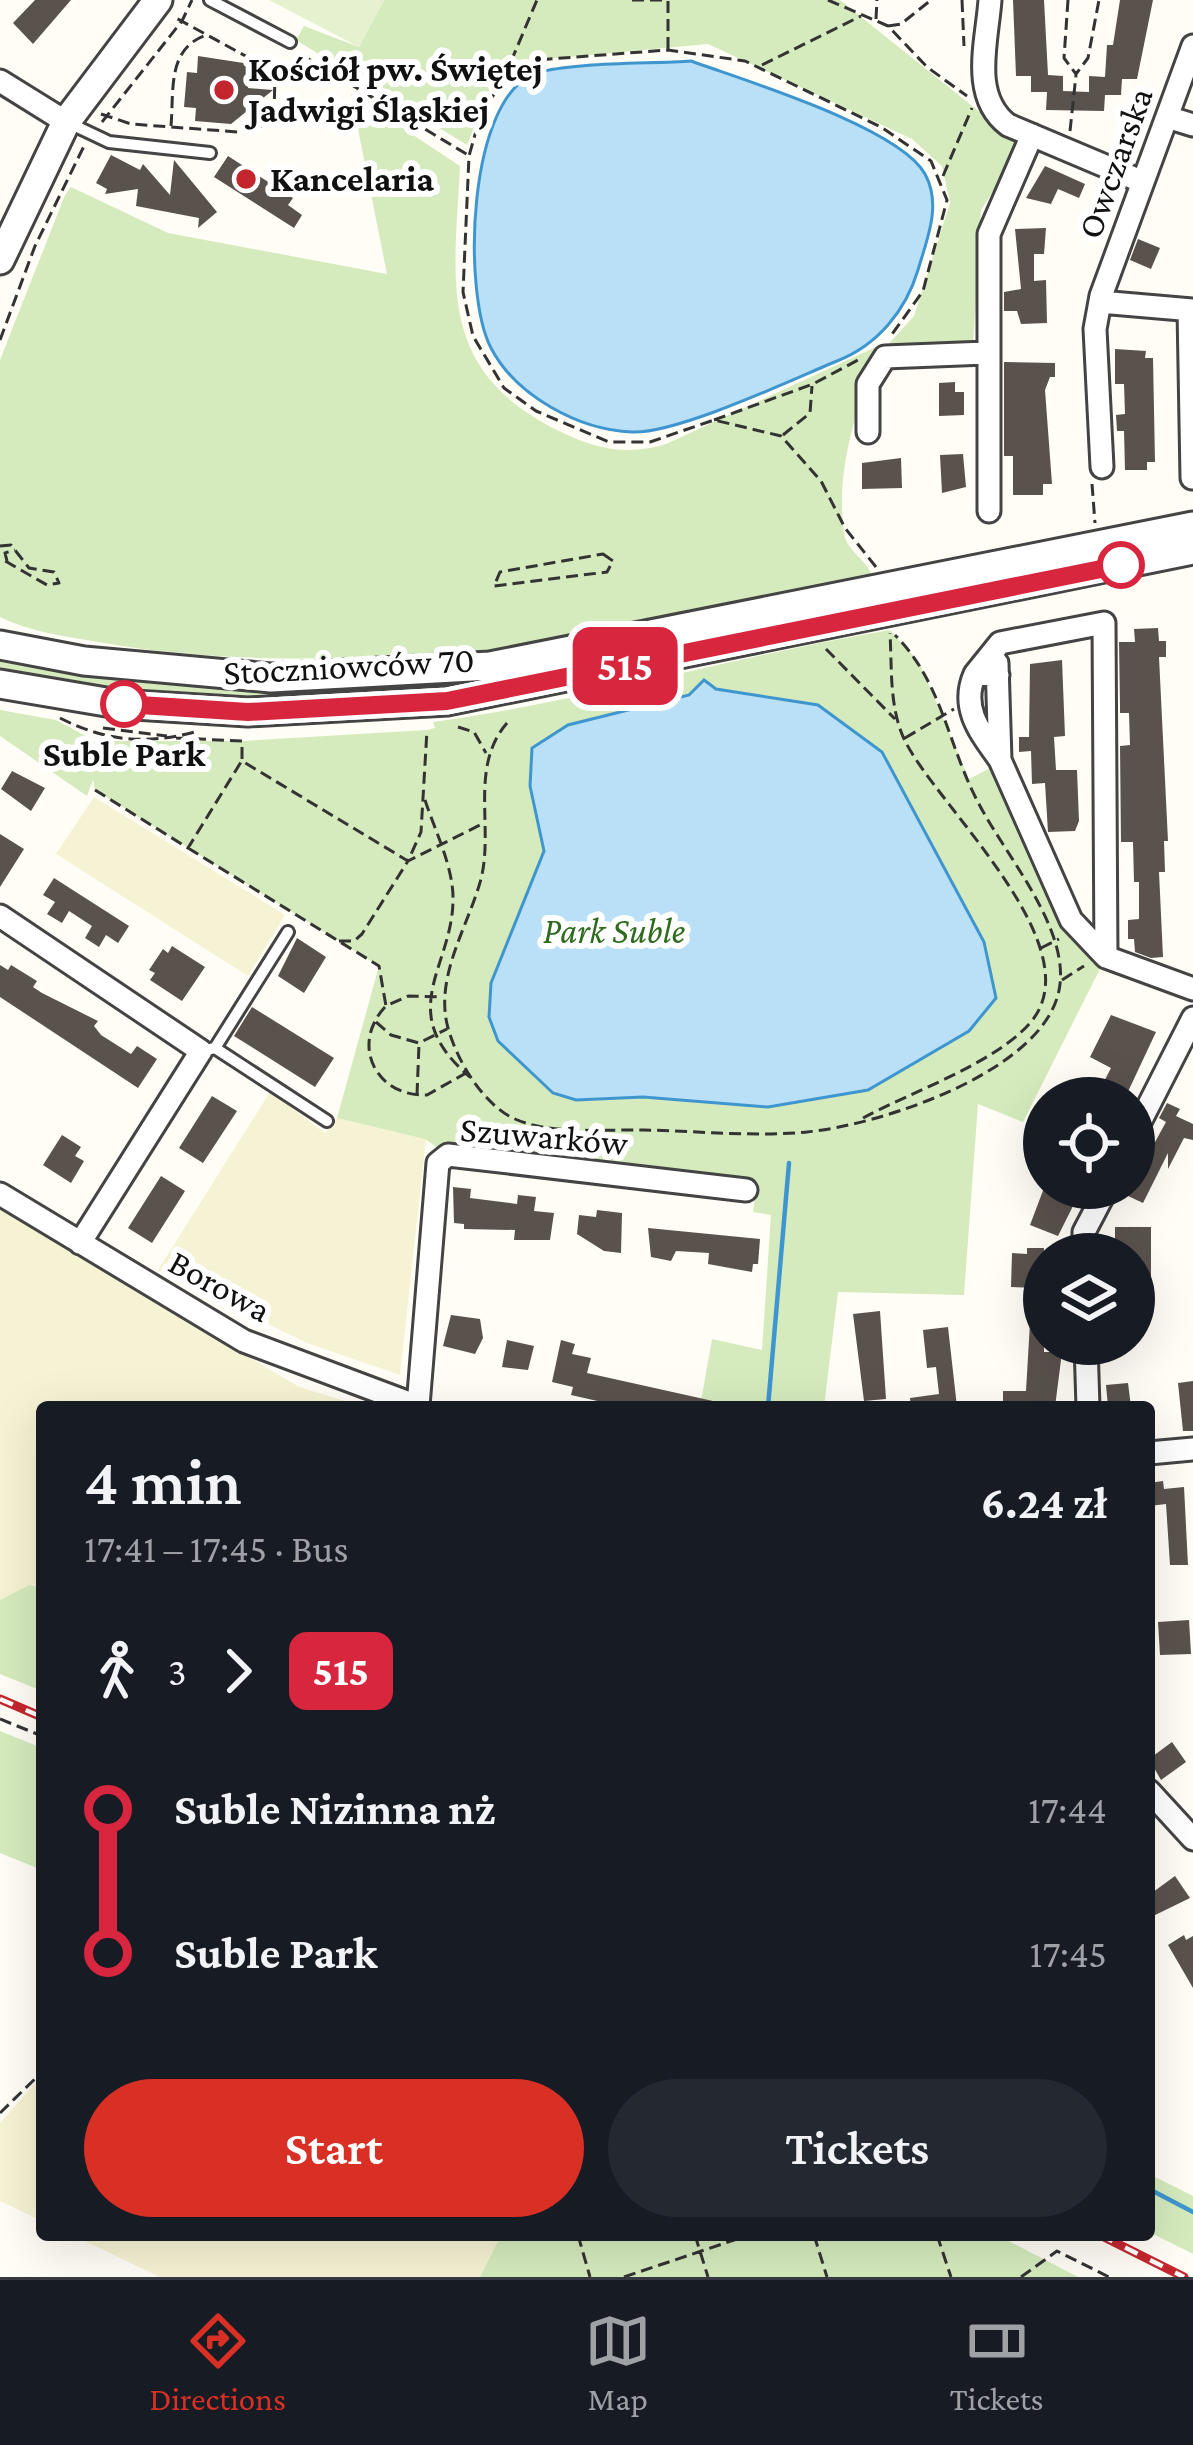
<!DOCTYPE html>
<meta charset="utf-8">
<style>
:root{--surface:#171b24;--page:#242831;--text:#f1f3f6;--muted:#9ea1a6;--line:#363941;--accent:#d93025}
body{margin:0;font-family:"Crimson Pro",serif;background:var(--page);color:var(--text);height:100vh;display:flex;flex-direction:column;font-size:45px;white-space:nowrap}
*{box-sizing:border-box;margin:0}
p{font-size:39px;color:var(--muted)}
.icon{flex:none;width:66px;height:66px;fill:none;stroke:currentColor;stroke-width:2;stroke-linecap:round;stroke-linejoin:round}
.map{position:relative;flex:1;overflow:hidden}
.drawer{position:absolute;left:36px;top:1401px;width:1119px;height:840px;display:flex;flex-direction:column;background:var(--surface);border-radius:12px;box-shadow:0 12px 48px #0002}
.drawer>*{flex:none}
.badge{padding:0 24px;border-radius:18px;font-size:42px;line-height:78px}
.tools{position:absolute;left:1023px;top:1077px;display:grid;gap:24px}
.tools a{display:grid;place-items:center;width:132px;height:132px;border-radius:50%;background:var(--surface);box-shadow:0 12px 48px #0002;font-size:60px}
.map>.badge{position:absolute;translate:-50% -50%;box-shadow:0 0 0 6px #fff}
.legs{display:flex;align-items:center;gap:18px;height:132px;padding:0 48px;font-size:39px}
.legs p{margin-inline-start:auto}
.summary{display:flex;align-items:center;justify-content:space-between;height:204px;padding:0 48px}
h1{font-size:66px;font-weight:600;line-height:90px}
.action{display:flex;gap:24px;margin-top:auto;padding:24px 48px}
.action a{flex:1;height:138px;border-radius:72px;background:var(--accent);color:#fff;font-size:48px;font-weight:600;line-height:138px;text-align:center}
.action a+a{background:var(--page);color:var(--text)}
ul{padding:0 48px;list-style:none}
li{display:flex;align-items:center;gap:42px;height:144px;font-size:45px}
li i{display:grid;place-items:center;width:18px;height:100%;margin:0 15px;background:currentColor}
li i::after{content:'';width:30px;height:30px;margin:-15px;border:9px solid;border-radius:50%;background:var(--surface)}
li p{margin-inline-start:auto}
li:first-child i{background:linear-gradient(#0000 50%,currentColor 0)}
li:last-child i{background:linear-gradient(currentColor 50%,#0000 0)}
.menu{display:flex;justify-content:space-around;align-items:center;height:168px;border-top:3px solid var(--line);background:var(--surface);font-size:33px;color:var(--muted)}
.menu a{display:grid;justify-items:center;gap:6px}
.menu .active{color:var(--accent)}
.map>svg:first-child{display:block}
.farmland{fill:#f6f3d4}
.green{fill:#d5ebbd}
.pitch{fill:#e6f2cf}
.water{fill:#b9e0f7;stroke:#3f96cf;stroke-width:3}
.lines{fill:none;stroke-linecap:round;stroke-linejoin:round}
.stream{stroke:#3f96cf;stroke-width:4.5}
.building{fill:#5a524d}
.service-casing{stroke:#444;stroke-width:16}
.minor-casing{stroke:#444;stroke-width:27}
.tertiary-casing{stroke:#444;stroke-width:33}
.path{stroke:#333;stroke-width:3;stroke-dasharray:12 6;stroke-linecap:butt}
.service{stroke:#fff;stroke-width:10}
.minor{stroke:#fff;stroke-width:21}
.tertiary{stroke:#fff;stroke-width:27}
.rail-casing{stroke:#c4262e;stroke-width:9}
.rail{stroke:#fff;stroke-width:4.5;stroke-dasharray:14;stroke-linecap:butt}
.line-1-casing{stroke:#fff;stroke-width:27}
.line-1{stroke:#d7263d;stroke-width:18}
.poi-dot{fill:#c4262e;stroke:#fff;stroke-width:4.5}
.stop-1-dot{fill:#fff;stroke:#d7263d;stroke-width:6}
.labels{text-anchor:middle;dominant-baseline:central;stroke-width:12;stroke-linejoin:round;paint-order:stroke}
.poi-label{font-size:36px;font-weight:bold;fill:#111;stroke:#fff;text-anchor:start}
.street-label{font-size:36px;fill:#111;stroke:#fff}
.stop-label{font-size:36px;font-weight:bold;fill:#111;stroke:#fff}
.park-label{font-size:36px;font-style:italic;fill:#2f6b1f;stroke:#fff}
</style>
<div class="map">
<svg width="1193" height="2277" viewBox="0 0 1193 2277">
<rect width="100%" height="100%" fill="#fffdf5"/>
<path class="farmland" d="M94 797 285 915 248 976 56 854Z
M270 1092 325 1133 337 1118 426 1139 400 1375 307 1343 158 1270Z
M0 1208 299 1387 366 1407H42V1588L29 1585 0 1600Z
M42 2075V2221L0 2201V2123Z
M72 2235H501L480 2277H160Z"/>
<path class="green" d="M384 0H840L1022 146 981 210 973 347 884 349 914 316 950 203 942 166 912 139 708 44 536 60 493 81 467 145 296 40 304 26 359 47Z
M351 94 460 166C454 284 436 370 559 431 596 449 626 456 666 444L878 346C858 409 835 466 844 533 846 552 871 561 873 581L430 664 429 656C316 660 209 662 98 642 64 636 31 632 0 617V360L65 195 71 187 168 233 387 274Z
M890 630 919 662 969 779 994 766 1056 916 1102 965 1023 1122 978 1104 964 1295 838 1292 824 1407H700L712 1339 762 1350 771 1215 753 1212 756 1190 448 1155 425 1139 337 1118 379 966 95 790 93 780 87 796 0 736V710L56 720 95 741H242L427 730 435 728 433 722C586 701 736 656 890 630Z
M0 658C139 687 276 688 418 684L417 695C276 700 140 698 0 673Z
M29 1585 42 1588V1691L0 1674V1600Z
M0 1731 42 1748V1870L0 1853Z
M1149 2174 1193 2196V2254L1149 2232Z
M501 2235H997L1078 2277H480Z"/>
<path class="pitch" d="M269 0H384L359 47Z"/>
<path class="water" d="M691 61C743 80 899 127 925 174 942 205 927 239 918 270 906 310 878 345 837 361 791 380 677 434 632 432 579 430 516 396 491 348 462 293 467 95 537 73 572 62 651 64 691 61Z
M704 680 716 689 818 705 882 752 984 942 996 998 969 1031 868 1090 768 1107 643 1097 576 1100 553 1093 498 1041 489 1017 491 983 544 851 530 786 532 748 568 725 689 695Z"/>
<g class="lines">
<path class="stream" d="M390 192 434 194
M768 1407 789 1163
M1149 2189 1193 2212"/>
</g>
<path class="building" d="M35 0H71L33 44 13 23Z
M1013 0H1044L1048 75 1063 76V91L1089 92V76L1105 77 1107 45H1113L1120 0H1153L1137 79H1122L1121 95H1105L1104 111 1046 110 1047 92H1031V76H1016Z
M198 56 250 64 248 88 273 90 231 124 195 121 196 108 184 107 187 72 197 73Z
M111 155 140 170 143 164 170 195 174 160 217 212 198 228 199 218 136 206 138 189 105 194 107 189 96 183Z
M228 156 293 198 288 205 302 215 294 228 214 177Z
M1045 166 1085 184 1079 198 1058 189 1051 204 1026 198Z
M1046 228 1044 254H1034V281L1046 280 1047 323 1021 324 1017 311H1004V292L1021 289 1015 229Z
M1138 239 1160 248 1151 269 1130 260Z
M1115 349 1146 351 1145 358H1153L1155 462H1147V470H1125L1124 431H1117L1116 415 1125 414 1124 384H1115Z
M1004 362 1055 363V377H1050L1045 390 1052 484H1043V495H1013V456H1004Z
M955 382V392H964V415L939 416V383Z
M963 454 966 487 942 493 940 455Z
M901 458 902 488 862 489V463Z
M1158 628 1159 641H1166V657H1159L1168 841H1164L1165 872H1159L1163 957 1151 958 1135 952 1134 939H1128V920L1139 919V882H1134L1133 842H1121L1120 746 1130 745 1129 713H1120V706L1119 642H1135L1134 629Z
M1062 660 1065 736 1054 737 1056 770H1077L1079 821 1075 831 1048 832 1045 783 1032 784 1031 751 1019 752V737H1029L1030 664Z
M12 771 45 788 31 811 1 789Z
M0 834 24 849 0 887Z
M54 878 129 926 118 943 106 935 99 947 85 938 92 926 69 911 62 923 47 914 55 902 43 895Z
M297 938 326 957 304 993 278 976Z
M172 946 205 967 182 1001 150 980 155 973 149 970 163 949 168 953Z
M0 965 8 970 11 965 37 981 33 987 42 993 98 1021 94 1026 101 1035 131 1054 137 1046 157 1059 138 1088 0 997Z
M252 1007 334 1058 315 1087 234 1036Z
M1111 1015 1156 1032 1125 1098 1098 1093 1111 1068 1090 1057Z
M212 1096 237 1111 203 1163 179 1148Z
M1167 1103 1180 1109 1176 1116 1193 1124V1140L1184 1138 1168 1169V1153L1143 1203 1126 1195 1166 1122 1159 1118Z
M62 1135 81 1147 75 1156 84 1161 71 1183 43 1165Z
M161 1176 185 1191 152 1243 128 1228Z
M453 1187 471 1189 470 1198 517 1204 518 1195 536 1197 534 1211 554 1213 550 1240H514L515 1230 464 1229V1224L454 1223Z
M1044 1188H1082L1058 1236 1030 1225Z
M597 1210 622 1213 621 1253 604 1251 577 1234 579 1215 596 1217Z
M1115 1227H1151V1288L1134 1289V1254H1115Z
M648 1228 760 1239 758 1264H753L752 1272 708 1264 709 1253 676 1251 671 1261 651 1257Z
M1027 1248H1044L1042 1288 1011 1287 1012 1253 1027 1254Z
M1031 1306H1044V1352H1062L1055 1407H1003V1391H1026Z
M880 1311 886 1399 864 1401 853 1314Z
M451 1315 480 1319 483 1338 475 1354 443 1346Z
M948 1327 957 1407H911L910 1398 939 1394 936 1367 927 1368 923 1330Z
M507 1340 534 1346 528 1370 502 1367Z
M561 1340 575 1344 572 1354 591 1358 587 1373 713 1401V1407H624L571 1395 573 1387 552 1382Z
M1193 1381V1431H1183L1178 1383Z
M1128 1383 1131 1407H1108L1106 1385Z
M1163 1481 1164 1489 1184 1487 1188 1565H1170L1166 1504 1149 1506V1483Z
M1189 1620 1191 1654 1160 1655 1158 1622Z
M1172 1742 1186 1762 1161 1780 1149 1759Z
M1175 1876 1190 1898 1149 1918V1895Z
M1184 1935 1186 1940 1193 1936V1988L1168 1945Z"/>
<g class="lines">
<defs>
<path id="service" d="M210 0 290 42
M69 123 109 142 210 153
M215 1048 288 932
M201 1051 215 1048 327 1121"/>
<path id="minor" d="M990 0C987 42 970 96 1008 125L1143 182
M0 81 66 122
M1167 117 1193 125
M1100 302 1193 310
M1189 310 1192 478
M868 432V384L885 357 986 353
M1102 467 1095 329 1101 296 1193 46
M989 511V234L1032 135
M997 663 1000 760 1071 920 1106 957
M975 674C960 708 980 732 1000 760
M998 675 975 674 1000 643 1104 623 1106 957 1193 989
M0 916 201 1051 80 1243
M1134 1134 1193 1018
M0 1194 244 1341 420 1407
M1084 1254V1232L1107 1188
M1086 1344 1088 1407
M418 1406 438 1163 448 1155 746 1190
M1149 1453 1193 1449
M1149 1791 1193 1839"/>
<path id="tertiary" d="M0 260 66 122 158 0
M0 645 84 661 271 678 490 666 1193 526
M0 684 118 704 248 712 447 701 1193 550"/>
</defs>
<use href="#service" class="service-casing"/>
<use href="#minor" class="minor-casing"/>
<use href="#tertiary" class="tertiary-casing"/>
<path class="path" d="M632 0H663
M828 0 888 26 927 67 967 96
M962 0 964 46
M1068 0 1064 58 1076 74 1088 58 1099 0
M876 19 877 0
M888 26 901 24 931 0
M668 49V0
M302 55 468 155
M762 65 861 16
M504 78 537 0
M101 114 131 124 251 133 274 117 275 72 176 18
M102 122 182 21 192 0
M171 126C174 92 167 50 204 36
M1070 131 1076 75
M943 176 972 108
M0 340 35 246 85 144
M714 420 813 384 858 360
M783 435 810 413 812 386
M1092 484 1095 523
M0 546 11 545 29 568 54 572 59 583 47 585 0 558
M603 554 613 561 607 572 494 586 500 572Z
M7 561 5 553 15 550
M876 567 845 528 821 481 781 436 714 420 650 442H609L536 411 504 388 473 336 463 292 469 156 481 113 504 80 536 60 668 50 745 61 881 127 931 161 947 200 923 291 890 337
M826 649 895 719
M60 718C105 741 145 745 195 732
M507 723C469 767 494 827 481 879 468 927 434 977 448 1028 457 1060 480 1099 509 1116 545 1136 604 1129 644 1130 698 1131 753 1137 807 1132 880 1125 1051 1070 1060 984 1067 925 1004 853 979 804 948 747 943 683 895 635
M458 727 474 732 486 753
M103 728 167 736
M176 738 242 741V761L408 861 421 832 427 730
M905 738 954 709
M95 790 188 848 241 762
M425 800C435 831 454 868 453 901 452 968 393 1012 470 1077
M188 848 379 966 386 1006 408 996 441 997
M339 941H354L362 934 408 861 482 824
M1041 948 1059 939
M1062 980 1084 966
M385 1007C350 1045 376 1097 427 1095L466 1073
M376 1022 391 1035 419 1043 447 1029
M417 1095 419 1044
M863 1118C911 1092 994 1064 1030 1023 1095 948 938 807 905 741 889 708 892 668 890 633
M0 1719 42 1736
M0 2113 42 2072
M578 2235 590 2277
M695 2235 708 2277
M814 2235 827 2277
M937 2235 951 2277
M624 2277 749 2235
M1021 2277 1057 2251 1109 2277"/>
<use href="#service" class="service"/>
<use href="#minor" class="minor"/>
<use href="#tertiary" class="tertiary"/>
<defs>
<path id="rail" d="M0 1699 42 1717
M1100 2235 1184 2277"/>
</defs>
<use href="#rail" class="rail-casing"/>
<use href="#rail" class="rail"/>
</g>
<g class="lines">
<defs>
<path id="line-1" d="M124 704 248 712 447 701 1121 565"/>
</defs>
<use href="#line-1" class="line-1-casing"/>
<use href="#line-1" class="line-1"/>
</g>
<g class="poi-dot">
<circle cx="224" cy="90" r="12"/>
<circle cx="246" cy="179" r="12"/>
</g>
<g class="stop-1-dot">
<circle cx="1121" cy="565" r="21"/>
<circle cx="124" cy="704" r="21"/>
</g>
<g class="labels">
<g class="poi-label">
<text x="248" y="69">Kościół pw. Świętej<tspan x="248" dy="41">Jadwigi Śląskiej</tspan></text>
<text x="270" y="179">Kancelaria</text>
</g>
<g class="street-label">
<text transform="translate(1115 163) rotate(-70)">Owczarska</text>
<text transform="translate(349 666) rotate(-3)">Stoczniowców 70</text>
<text transform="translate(544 1136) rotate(5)">Szuwarków</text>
<text transform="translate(220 1286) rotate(29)">Borowa</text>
</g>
<g class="stop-label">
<text x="124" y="754">Suble Park</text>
</g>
<g class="park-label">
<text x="614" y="931">Park Suble</text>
</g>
</g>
</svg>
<div class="tools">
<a><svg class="icon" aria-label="locate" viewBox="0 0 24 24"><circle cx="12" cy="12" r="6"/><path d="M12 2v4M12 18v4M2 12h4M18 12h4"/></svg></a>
<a><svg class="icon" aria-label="layers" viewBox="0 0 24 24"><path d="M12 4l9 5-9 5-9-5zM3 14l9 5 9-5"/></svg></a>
</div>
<b class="badge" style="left:625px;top:666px;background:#d7263d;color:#fff">515</b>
<section class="drawer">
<div class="summary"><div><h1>4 min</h1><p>17:41 – 17:45 · Bus</p></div><b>6.24 zł</b></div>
<div class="legs"><svg class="icon" aria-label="walk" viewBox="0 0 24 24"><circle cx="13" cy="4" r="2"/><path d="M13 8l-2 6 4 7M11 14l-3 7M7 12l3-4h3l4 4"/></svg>3<svg class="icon" aria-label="forward" viewBox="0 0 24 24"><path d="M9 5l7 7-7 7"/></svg><b class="badge" style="background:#d7263d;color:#fff">515</b></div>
<ul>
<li><i style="color:#d7263d"></i><b>Suble Nizinna nż</b><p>17:44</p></li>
<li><i style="color:#d7263d"></i><b>Suble Park</b><p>17:45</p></li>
</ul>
<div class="action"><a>Start</a><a>Tickets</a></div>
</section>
</div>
<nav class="menu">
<a class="active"><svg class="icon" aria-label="directions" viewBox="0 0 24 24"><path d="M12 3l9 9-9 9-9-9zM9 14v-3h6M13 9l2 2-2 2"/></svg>Directions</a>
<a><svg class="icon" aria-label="map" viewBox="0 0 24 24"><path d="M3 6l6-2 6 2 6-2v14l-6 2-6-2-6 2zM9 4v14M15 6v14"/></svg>Map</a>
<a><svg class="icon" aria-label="tickets" viewBox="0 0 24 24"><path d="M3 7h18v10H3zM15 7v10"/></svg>Tickets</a>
</nav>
